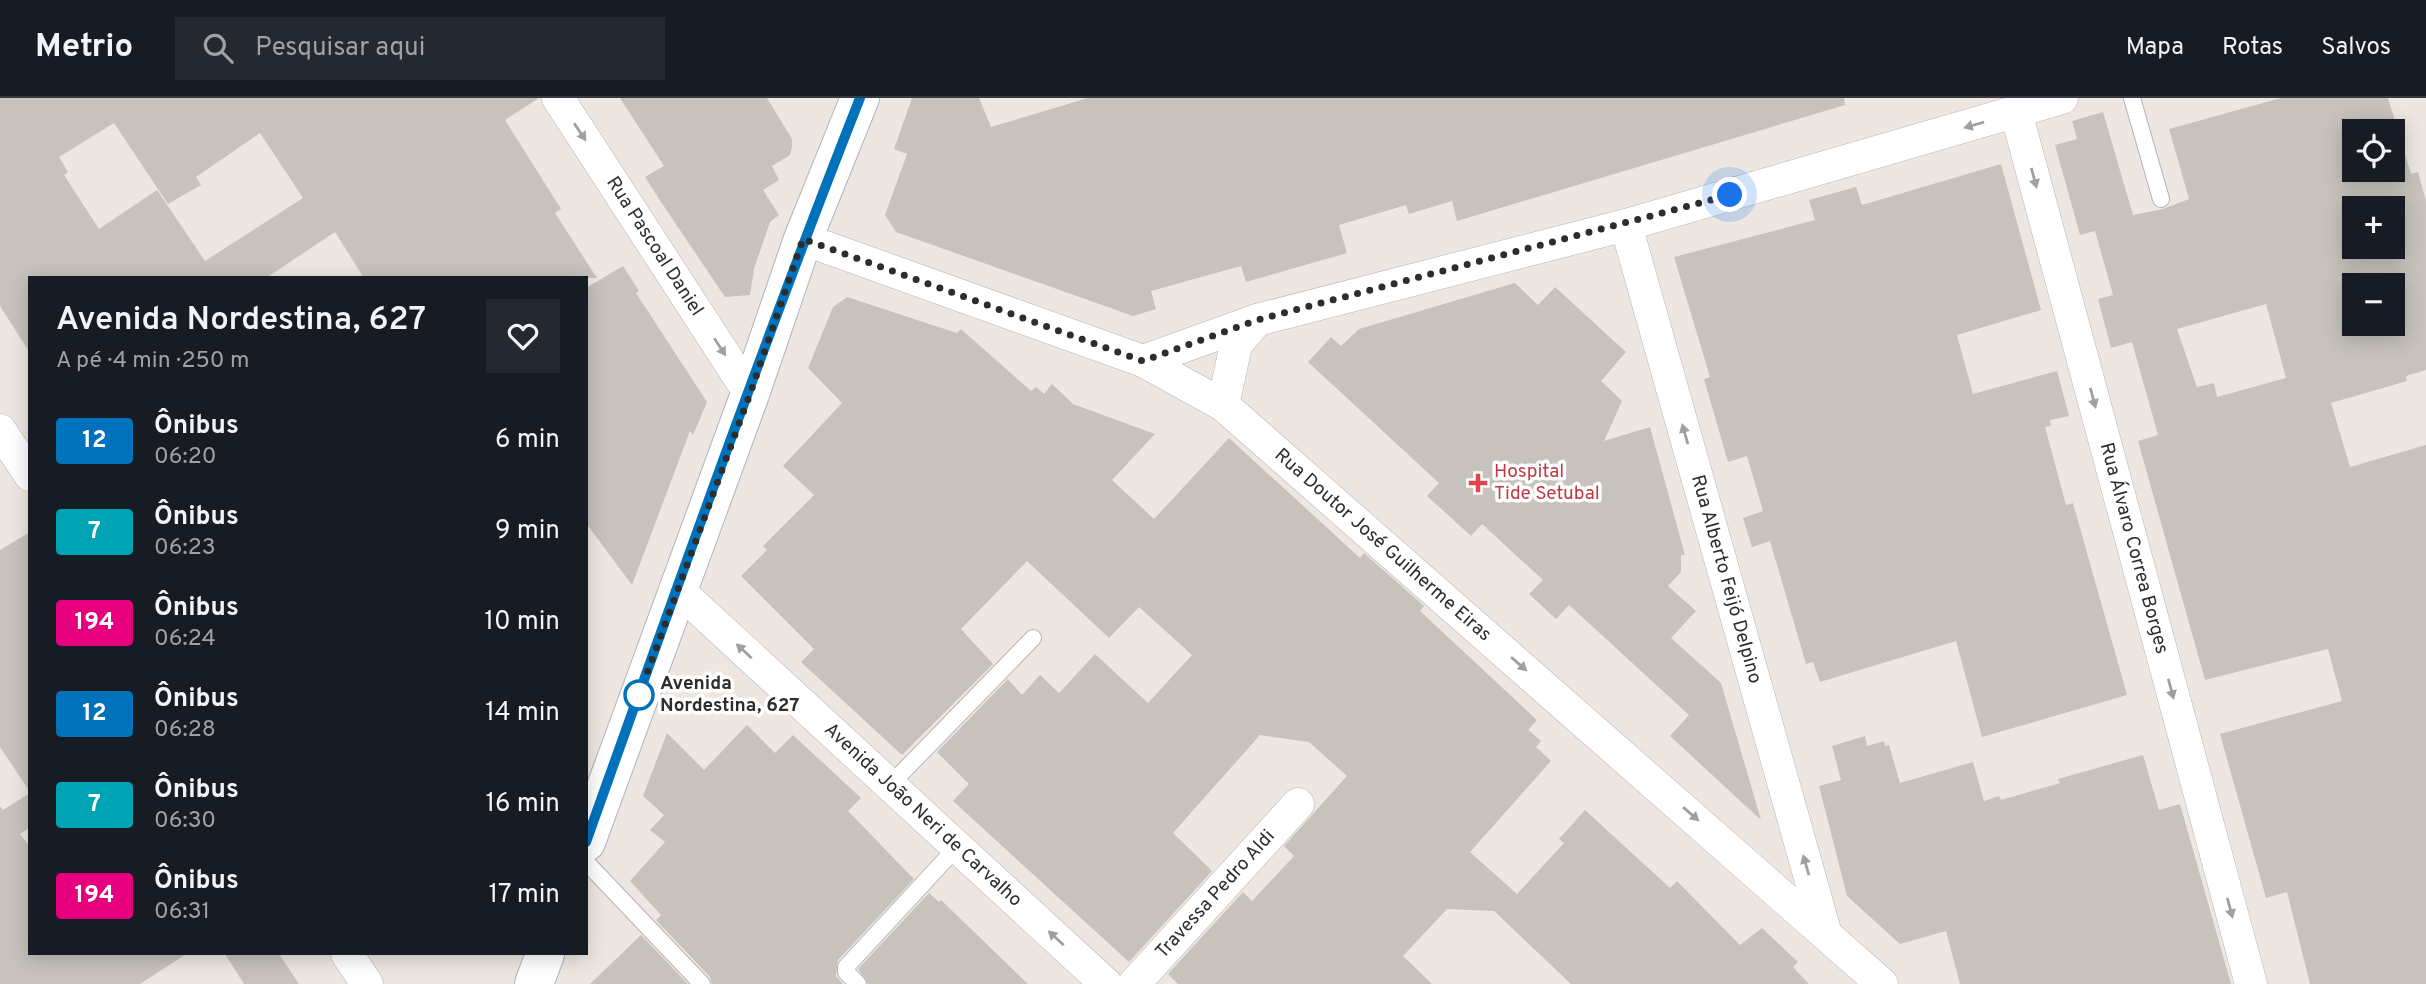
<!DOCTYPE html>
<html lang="pt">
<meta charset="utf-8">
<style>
:root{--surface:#171b24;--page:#242831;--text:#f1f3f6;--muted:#9ea1a6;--line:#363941}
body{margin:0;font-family:Overpass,sans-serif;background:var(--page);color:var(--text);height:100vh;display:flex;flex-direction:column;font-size:26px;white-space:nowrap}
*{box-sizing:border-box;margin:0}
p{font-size:23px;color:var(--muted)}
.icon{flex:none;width:38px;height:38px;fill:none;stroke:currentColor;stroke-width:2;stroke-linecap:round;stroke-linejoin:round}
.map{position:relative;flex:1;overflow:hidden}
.details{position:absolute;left:28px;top:178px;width:560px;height:679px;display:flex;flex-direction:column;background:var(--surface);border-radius:0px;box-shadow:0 4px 18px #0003}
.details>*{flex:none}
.badge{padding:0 14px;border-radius:5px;font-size:24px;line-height:46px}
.fabs{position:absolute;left:2342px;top:21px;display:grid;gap:14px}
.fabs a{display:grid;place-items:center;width:63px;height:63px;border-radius:0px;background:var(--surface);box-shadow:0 4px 18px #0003;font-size:35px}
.you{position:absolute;width:35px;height:35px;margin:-18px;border:5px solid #fff;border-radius:50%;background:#1a73e8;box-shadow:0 0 0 10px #1a73e833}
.map>.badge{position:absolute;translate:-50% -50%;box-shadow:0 0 0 4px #fff}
.round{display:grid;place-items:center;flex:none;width:74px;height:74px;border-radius:0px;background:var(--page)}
.head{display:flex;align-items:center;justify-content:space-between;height:119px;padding:0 28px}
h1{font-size:33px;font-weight:600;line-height:52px}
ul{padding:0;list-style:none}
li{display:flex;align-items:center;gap:21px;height:91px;padding:0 28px}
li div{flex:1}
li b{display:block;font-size:26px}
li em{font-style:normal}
li .badge{min-width:77px;font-weight:700;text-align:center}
header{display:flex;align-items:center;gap:42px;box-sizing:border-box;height:98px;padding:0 35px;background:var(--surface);border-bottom:2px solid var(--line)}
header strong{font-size:33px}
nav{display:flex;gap:38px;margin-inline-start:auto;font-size:24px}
.search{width:490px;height:63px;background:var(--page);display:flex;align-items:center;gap:18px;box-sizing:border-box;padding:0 24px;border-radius:0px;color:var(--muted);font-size:26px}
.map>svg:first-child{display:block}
.building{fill:#c7c2bc;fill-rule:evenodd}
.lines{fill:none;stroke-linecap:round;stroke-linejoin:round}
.service-casing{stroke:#b1b4bd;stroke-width:18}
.minor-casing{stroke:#b1b4bd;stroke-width:33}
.secondary-casing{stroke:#b1b4bd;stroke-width:40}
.service{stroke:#fff;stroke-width:16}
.minor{stroke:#fff;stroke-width:32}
.secondary{stroke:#fff;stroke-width:38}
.oneway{fill:#a0a0a0}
.line-casing{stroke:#fff;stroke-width:16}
.line{stroke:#0072bc;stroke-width:10}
.walk{stroke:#2d2d2d;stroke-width:7;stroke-dasharray:0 12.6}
.health-dot{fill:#e0444e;stroke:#fff;stroke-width:2.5}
.stop-dot{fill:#fff;stroke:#0072bc;stroke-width:3.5}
.labels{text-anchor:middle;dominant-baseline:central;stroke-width:7;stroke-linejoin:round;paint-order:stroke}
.street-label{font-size:19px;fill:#2d2d2d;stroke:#fff}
.health-label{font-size:19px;fill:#be3a42;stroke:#fff;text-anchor:start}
.stop-label{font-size:19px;font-weight:bold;fill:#2d2d2d;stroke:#fff;text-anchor:start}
</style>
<header>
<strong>Metrio</strong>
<div class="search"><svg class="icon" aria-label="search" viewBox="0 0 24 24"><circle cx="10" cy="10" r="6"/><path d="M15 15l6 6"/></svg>Pesquisar aqui</div>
<nav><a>Mapa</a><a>Rotas</a><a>Salvos</a></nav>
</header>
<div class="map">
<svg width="2426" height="886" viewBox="0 0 2426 886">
<rect width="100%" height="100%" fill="#eee7e1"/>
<path class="building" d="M0 0H539L505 22 561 111 555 115 597 180H364L335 134 266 180H30V255L0 208ZM114 25 168 106 201 87 196 79 260 35 303 100 205 163 157 92 99 131 64 77 68 74 59 59Z
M620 0H767L792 41V49L790 57 772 68 779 82 763 92 779 117 770 124 754 171 750 197 725 199 661 104 645 79 664 68Z
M912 0H979L991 29 1088 0H1844L1845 7 1457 123 1452 103 1409 116 1406 107 1339 127 1347 155 1246 184 1241 168 1151 193 1156 211 1133 218 896 134 885 117 907 56 894 51Z
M2281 0H2388L2411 76 2418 74 2426 103V272L2406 278 2407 283 2331 305 2350 369 2426 347V886H2310L2287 794 2266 800 2220 636 2342 603 2328 551 2205 582 2138 343 2158 337 2132 244 2111 250 2098 201 2113 197 2095 133 2080 137 2055 47 2077 41 2072 23 2103 14 2133 117 2163 111 2189 101 2169 31ZM2354 33H2392V72H2354ZM2354 110H2392V149H2354ZM2354 187H2392V226H2354ZM2266 206 2286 280 2217 299 2214 285 2197 289 2177 231Z
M2001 66 2041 212 1957 237 1973 296 2057 273 2069 318 2050 322 2051 328 2045 329 2066 407 2073 405 2127 597 1982 639 1956 543 1820 584 1813 564 1806 566 1770 443 1752 449 1743 420 1763 413 1747 358 1728 364 1704 281 1710 279 1674 159 1815 122 1809 102 1856 89 1862 107Z
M623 168 639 193 636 195 707 304 693 337 690 333 632 487 586 425V190Z
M1515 185 1538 207 1555 189 1626 254 1601 283 1622 303 1604 343 1650 329 1685 457H1681V474L1668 488 1696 513 1671 540 1721 585 1761 722 1670 638 1689 617 1569 507 1556 521 1529 496 1543 482 1482 426 1471 438 1427 398 1439 385 1308 264 1331 239 1341 248 1359 231Z
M847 199 957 235 961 231 1031 293 1036 289 1044 296 1052 286 1073 306 1155 336 1112 382 1154 421 1229 340 1360 460 1364 455 1424 508 1420 513 1537 622 1528 632 1541 643 1536 649 1551 663 1470 754 1517 796 1564 745 1559 741 1585 712 1670 790 1677 783 1740 847 1762 830 1798 864 1793 869 1809 886H1571L1494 813 1447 811 1403 858 1432 886H1178L1168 876 1243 794 1252 803 1294 758 1284 748 1347 678 1309 644 1260 637 1173 735 1212 773 1129 864 953 703 969 686 937 654 1008 581 1022 597 1040 577 1059 595 1095 556 1148 605 1192 557 1139 509 1109 540 1027 463 961 531 993 566 902 657 801 564 814 551 741 478 767 452 763 448 814 397 783 368 842 305 808 270 833 209Z
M30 434V694L0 649V452Z
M747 627 775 655 793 637 861 700 848 713 914 781 838 862 836 878 843 886H712L710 879 656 822 661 817 630 783 665 744 650 732 664 717 643 698 667 635 704 672Z
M1865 638 1867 648 1884 643 1885 648 1889 647 1900 685 1973 664 1984 703 1999 698 2001 702 2060 685 2058 681 2143 657 2159 712 2180 706 2231 886H1960L1946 833 1900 846 1847 798 1819 688 1841 682 1832 648Z
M30 695V729L20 736 30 749V856H186L140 886H0V708L3 712Z
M929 795 939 804 941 802 1028 886H868L858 871Z
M641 837 688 886H590Z
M225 856H279L299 886H244Z"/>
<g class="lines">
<defs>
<path id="service" d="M2132 0 2161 101
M890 687 1033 540
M586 764 702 886
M858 886 846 874V869L957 749"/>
<g id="minor">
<path id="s1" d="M558 0 750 296"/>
<path id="s2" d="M2016 14 2251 886"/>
<path id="s3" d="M1626 127 1825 833"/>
<path id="s4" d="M803 141 1143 263 1223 307 1882 886"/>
<path d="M1143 263 1257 222 1626 127 2062 0"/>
<path d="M1223 307 1236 247 1257 222"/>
<path d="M0 332 30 377"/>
<path id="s5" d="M677 491 1106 886"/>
<path d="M347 856 367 886"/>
<path id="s6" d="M1134 886 1298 706"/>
</g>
<path id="secondary" d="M586 744 750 296 803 141 860 0
M534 886 545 856"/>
</defs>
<use href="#service" class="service-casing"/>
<use href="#minor" class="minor-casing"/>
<use href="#secondary" class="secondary-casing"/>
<use href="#service" class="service"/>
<use href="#minor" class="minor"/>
<use href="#secondary" class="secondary"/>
</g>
<defs><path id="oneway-solid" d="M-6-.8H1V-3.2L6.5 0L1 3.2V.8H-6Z" transform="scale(1.75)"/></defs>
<g class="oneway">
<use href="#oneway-solid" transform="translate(1974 27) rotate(164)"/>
<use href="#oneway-solid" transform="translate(580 34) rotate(56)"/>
<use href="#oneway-solid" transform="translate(2034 80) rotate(75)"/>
<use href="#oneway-solid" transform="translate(720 249) rotate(57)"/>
<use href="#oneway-solid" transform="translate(2093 300) rotate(75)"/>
<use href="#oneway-solid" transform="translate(1685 336) rotate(-106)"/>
<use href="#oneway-solid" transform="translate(744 553) rotate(-137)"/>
<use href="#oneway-solid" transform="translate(1519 566) rotate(41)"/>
<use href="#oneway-solid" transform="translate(2171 591) rotate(75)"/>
<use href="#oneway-solid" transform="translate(1691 716) rotate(41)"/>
<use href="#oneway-solid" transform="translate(1806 767) rotate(-106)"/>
<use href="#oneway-solid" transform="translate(2230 810) rotate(75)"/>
<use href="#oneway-solid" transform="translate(1056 840) rotate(-137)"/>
</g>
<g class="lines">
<defs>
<path id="line" d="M586 744C675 495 763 246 860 0"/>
</defs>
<use href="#line" class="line-casing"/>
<use href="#line" class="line"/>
<path class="walk" d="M639 597 750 296 803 141 1143 263 1257 222 1730 97"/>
</g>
<path class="health-dot" d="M1474.5 374.5h7v7h7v7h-7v7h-7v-7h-7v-7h7z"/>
<circle class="stop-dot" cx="639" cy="597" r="14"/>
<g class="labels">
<g class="street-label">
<text stroke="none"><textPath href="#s1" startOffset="177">Rua Pascoal Daniel</textPath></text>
<text stroke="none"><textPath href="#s4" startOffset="665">Rua Doutor José Guilherme Eiras</textPath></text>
<text stroke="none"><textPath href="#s2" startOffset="452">Rua Álvaro Correa Borges</textPath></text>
<text stroke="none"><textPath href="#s3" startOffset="368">Rua Alberto Feijó Delpino</textPath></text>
<text stroke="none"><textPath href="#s5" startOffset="334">Avenida João Neri de Carvalho</textPath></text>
<text stroke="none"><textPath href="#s6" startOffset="121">Travessa Pedro Aldi</textPath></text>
</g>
<g class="health-label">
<text x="1494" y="374">Hospital<tspan x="1494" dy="22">Tide Setubal</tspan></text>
</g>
<g class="stop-label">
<text x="660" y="586">Avenida<tspan x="660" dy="22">Nordestina, 627</tspan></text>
</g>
</g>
</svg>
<div class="fabs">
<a><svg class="icon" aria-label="locate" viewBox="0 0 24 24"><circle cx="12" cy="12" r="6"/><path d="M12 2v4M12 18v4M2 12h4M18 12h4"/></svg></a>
<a>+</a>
<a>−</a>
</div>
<div class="you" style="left:1730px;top:97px"></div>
<section class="details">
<div class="head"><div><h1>Avenida Nordestina, 627</h1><p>A pé · 4 min · 250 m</p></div><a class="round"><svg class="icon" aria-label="heart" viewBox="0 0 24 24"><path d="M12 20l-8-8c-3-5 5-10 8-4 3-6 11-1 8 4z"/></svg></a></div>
<ul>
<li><span class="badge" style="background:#0072bc;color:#fff">12</span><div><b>Ônibus</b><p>06:20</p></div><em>6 min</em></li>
<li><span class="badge" style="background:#00a3b4;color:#fff">7</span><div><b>Ônibus</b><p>06:23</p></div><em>9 min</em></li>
<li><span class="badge" style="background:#e6007e;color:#fff">194</span><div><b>Ônibus</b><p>06:24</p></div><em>10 min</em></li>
<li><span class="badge" style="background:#0072bc;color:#fff">12</span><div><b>Ônibus</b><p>06:28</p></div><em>14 min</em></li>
<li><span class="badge" style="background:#00a3b4;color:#fff">7</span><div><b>Ônibus</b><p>06:30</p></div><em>16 min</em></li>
<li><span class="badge" style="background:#e6007e;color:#fff">194</span><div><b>Ônibus</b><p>06:31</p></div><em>17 min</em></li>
</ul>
</section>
</div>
